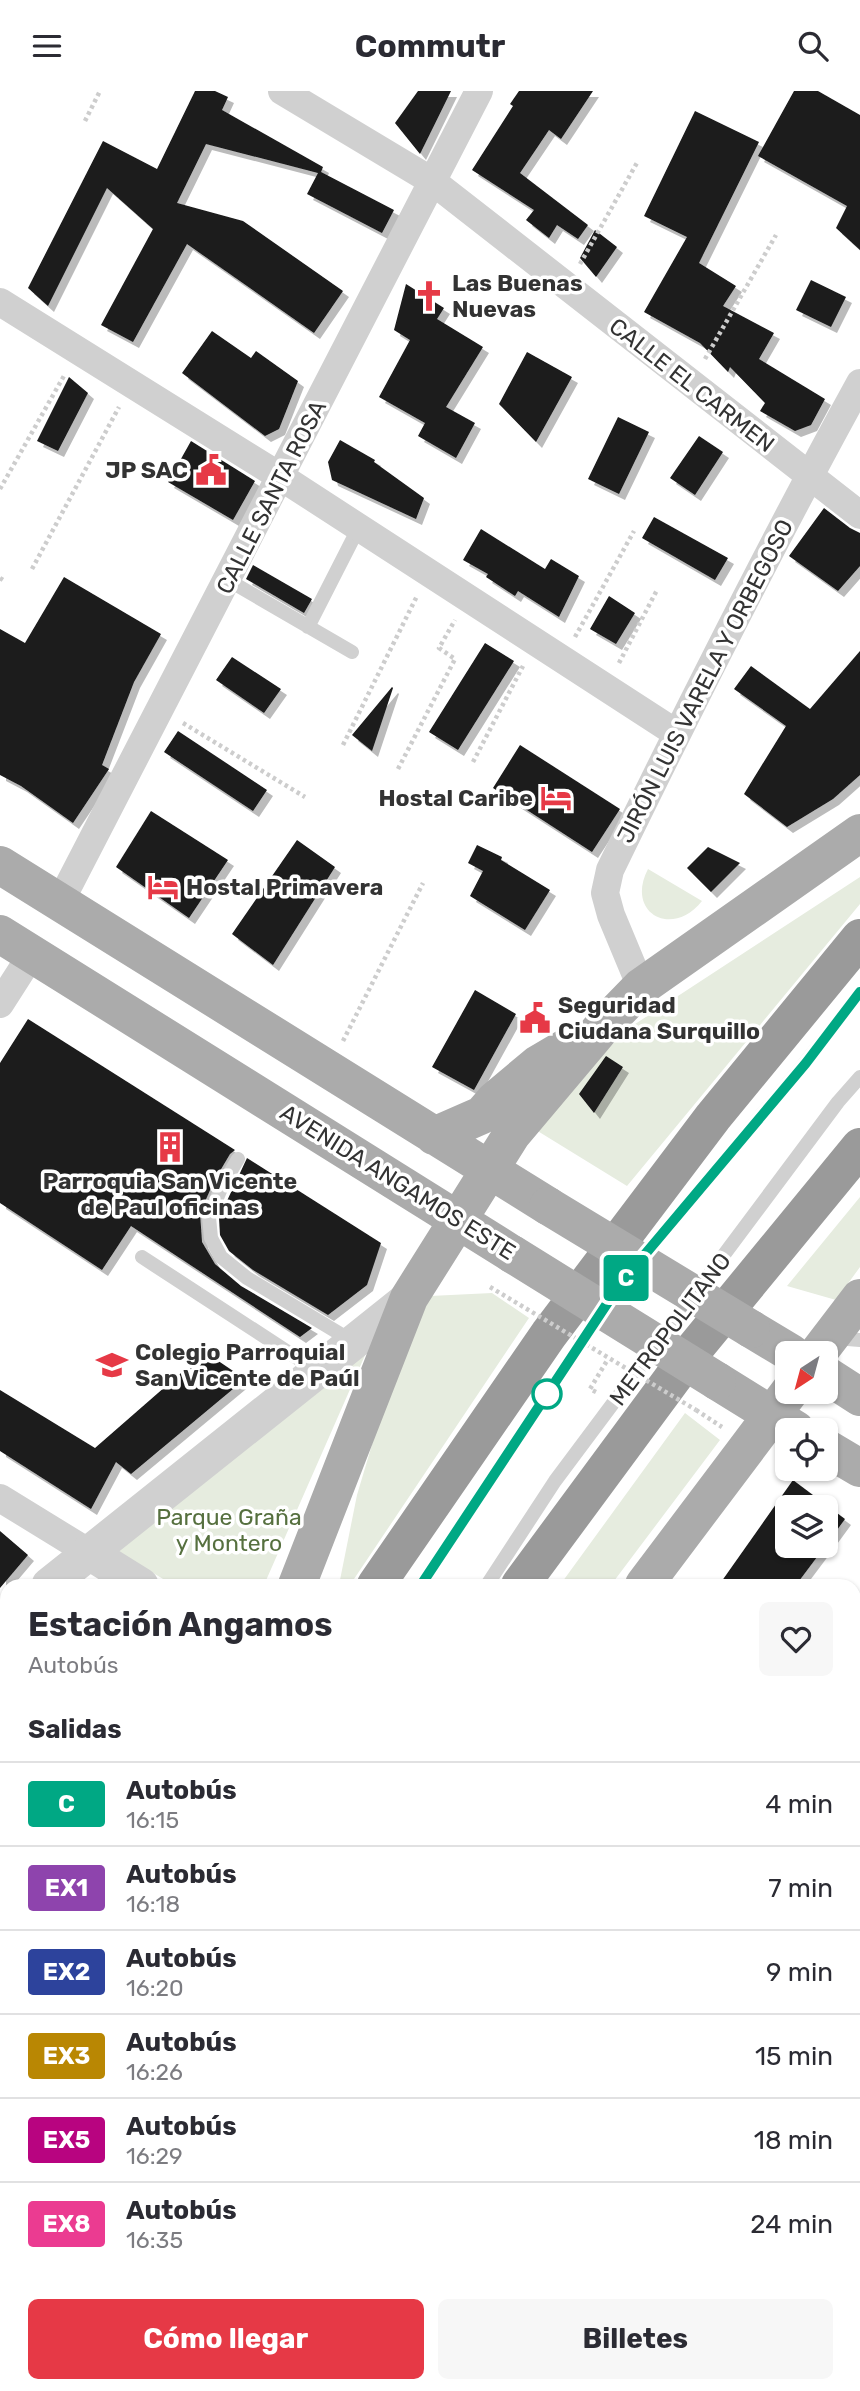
<!DOCTYPE html>
<html lang="es">
<meta charset="utf-8">
<style>
:root{--surface:#fff;--page:#f7f7f7;--text:#2b2b33;--muted:#7c7c81;--line:#e1e1e2;--accent:#e63946}
body{margin:0;font-family:Rubik,sans-serif;background:var(--page);color:var(--text);height:100vh;display:flex;flex-direction:column;font-size:26px;white-space:nowrap}
*{box-sizing:border-box;margin:0}
p{font-size:23px;color:var(--muted)}
.icon{flex:none;width:38px;height:38px;fill:none;stroke:currentColor;stroke-width:2;stroke-linecap:round;stroke-linejoin:round}
.map{position:relative;flex:1;overflow:hidden}
.panel{position:absolute;left:0px;top:1488px;width:861px;height:814px;display:flex;flex-direction:column;background:var(--surface);border-radius:21px 21px 0 0;box-shadow:0 2px 5px #0004}
.panel>*{flex:none}
.badge{padding:0 14px;border-radius:5px;font-size:24px;line-height:46px}
.needle{width:46px;rotate:216deg}
.controls{position:absolute;left:775px;top:1250px;display:grid;gap:14px}
.controls a{display:grid;place-items:center;width:63px;height:63px;border-radius:10px;background:var(--surface);box-shadow:0 2px 5px #0004;font-size:35px}
.map>.badge{position:absolute;translate:-50% -50%;box-shadow:0 0 0 4px #fff}
h2{padding:0 28px;font-size:26px;line-height:63px}
.round{display:grid;place-items:center;flex:none;width:74px;height:74px;border-radius:10px;background:var(--page)}
.overview{display:flex;align-items:center;justify-content:space-between;height:119px;padding:0 28px}
h1{font-size:33px;font-weight:700;line-height:52px}
.cta{display:flex;gap:14px;margin-top:auto;padding:14px 28px}
.cta a{flex:1;height:80px;border-radius:10px;background:var(--accent);color:#fff;font-size:28px;font-weight:700;line-height:80px;text-align:center}
.cta a+a{background:var(--page);color:var(--text)}
ul{padding:0;list-style:none}
li{display:flex;align-items:center;gap:21px;height:84px;padding:0 28px;border-top:2px solid var(--line)}
li div{flex:1}
li b{display:block;font-size:26px}
li em{font-style:normal}
li .badge{min-width:77px;font-weight:700;text-align:center}
header{display:flex;justify-content:space-between;align-items:center;height:91px;padding:0 28px;background:var(--surface);font-size:32px;font-weight:700}
.map>svg:first-child{display:block}
.green{fill:#e6ecdf}
.building{fill:#1a1a1a;filter:url(#shadow)}
.lines{fill:none;stroke-linecap:round;stroke-linejoin:round}
.path{stroke:#cdcdcd;stroke-width:4.5;stroke-dasharray:3.5 3.5;stroke-linecap:butt}
.service{stroke:#d0d0d0;stroke-width:14}
.minor{stroke:#d0d0d0;stroke-width:28}
.tertiary{stroke:#d0d0d0;stroke-width:35}
.primary{stroke:#ababab;stroke-width:38}
.motorway{stroke:#9a9a9a;stroke-width:38}
.path-bridge{stroke:#cdcdcd;stroke-width:4.5;stroke-dasharray:3.5 3.5;stroke-linecap:butt}
.primary-bridge{stroke:#ababab;stroke-width:38}
.line-casing{stroke:#fff;stroke-width:16}
.line{stroke:#00a884;stroke-width:10}
.stop-dot{fill:#fff;stroke:#00a884;stroke-width:3.5}
.labels{text-anchor:middle;dominant-baseline:central;stroke-width:7;stroke-linejoin:round;paint-order:stroke}
.poi-label{font-size:23px;font-weight:bold;fill:#333;stroke:#fff;text-anchor:start}
.street-label{font-size:23px;fill:#333;stroke:#fff}
.park-label{font-size:23px;fill:#56703f;stroke:#fff}
</style>
<header><svg class="icon" aria-label="menu" viewBox="0 0 24 24"><path d="M4 6h16M4 12h16M4 18h16"/></svg>Commutr<svg class="icon" aria-label="search" viewBox="0 0 24 24"><circle cx="10" cy="10" r="6"/><path d="M15 15l6 6"/></svg></header>
<div class="map">
<svg width="860" height="2300" viewBox="0 0 860 2300">
<defs>
<filter id="shadow"><feDropShadow dx="6" dy="6" stdDeviation="0" flood-color="#0004"/></filter>
</defs>
<rect width="100%" height="100%" fill="#fff"/>
<path class="green" d="M648 778 702 810C672 848 625 822 648 778Z
M860 786V813L627 1095 536 1039 586 979 629 937Z
M860 1106V1176L836 1209 787 1195Z
M492 1202 529 1227 350 1494H339L357 1404 382 1320 430 1205Z
M366 1262 264 1494H173L117 1460Z
M685 1322 720 1349 611 1494H560Z"/>
<path class="building" d="M195 0H215L228 6 222 19 323 76 321 81 394 119 382 142 307 103 318 82 206 53 177 112 243 130 343 200 314 242 187 153 133 251 101 234 153 138 107 97 48 215 28 197 103 50 157 78Z
M418 0H451L420 63 395 32Z
M519 0H593L561 48 549 39 520 82 588 134 578 148 557 134 549 147 526 129 534 119 472 79 513 15 510 13Z
M794 0H818L860 24V159L836 137 847 115 758 65Z
M695 20 759 51 699 172 736 195 723 215 774 242 759 268 825 308 811 334 795 340 760 320 765 312 730 276 728 281 700 252 644 221 687 146 644 125Z
M595 139 617 156 596 186 580 167Z
M811 189 846 206 831 236 796 219Z
M406 193 444 217 437 228 483 256 446 316 475 332 456 367 418 345 425 332 379 306 410 249 394 239Z
M212 240 251 267 256 260 298 290 279 338 265 345 182 282Z
M527 261 572 286 536 351 499 313Z
M69 286 88 302 58 360 37 350Z
M618 326 649 341 619 403 588 388Z
M699 345 723 361 695 404 670 387Z
M340 349 375 369 374 371 424 407 416 428 332 389 328 371Z
M191 350 255 390 233 429 168 391Z
M824 417 850 437 860 442V475L838 500 789 465Z
M654 426 728 467 715 489 642 447Z
M481 438 545 478 551 468 579 485 559 526 518 500 515 505 486 486 488 483 463 469Z
M253 474 312 508 304 522 246 488Z
M64 486 161 543 134 591 102 674 109 678 73 732 21 695 0 684V538L25 552Z
M609 505 635 522 616 553 590 538Z
M485 552 514 570 458 659 429 641Z
M860 560V684L833 708 787 736 744 703 786 635 734 598 751 575 810 618Z
M232 566 281 598 264 622 216 589Z
M392 596 393 597 372 660 352 644Z
M178 640 267 699 253 720 164 661Z
M520 654 620 718 592 761 493 697Z
M151 720 228 769 189 827 116 776Z
M297 749 335 776 273 874 232 843Z
M477 754 502 766 501 769 550 799 525 839 470 805 483 780 468 772Z
M708 756 740 772 711 801 687 777Z
M475 899 516 923 474 999 432 976Z
M28 928 235 1059 230 1063 214 1090 200 1122 202 1151 215 1173 241 1195 312 1237 300 1246 131 1135 102 1179 0 1112V972Z
M606 965 623 976 594 1022 579 1003Z
M247 1067 381 1152 367 1194 328 1224 253 1179 229 1160 220 1144 219 1127Z
M205 1261 245 1288 131 1383 116 1371 91 1418 0 1360V1299L95 1357Z
M793 1389 845 1428 826 1454V1416H788V1454H826L796 1494H719Z
M0 1440 28 1464 0 1497Z"/>
<g class="lines">
<path class="path" d="M85 30 100 0
M580 173 638 70
M705 268 776 144
M0 398 65 283
M32 478 119 316
M0 487 3 489
M575 546 634 440
M619 572 657 499
M183 632 305 706
M343 654 417 505
M473 671 523 575
M398 678 455 568 439 557 455 529
M343 950 423 792
M596 1301 590 1298 608 1268
M696 1319 722 1336"/>
<path class="service" d="M228 489 352 561
M308 536 359 436
M238 1068 222 1095 209 1126 211 1147 221 1166 247 1187 352 1250
M142 1166 317 1280
M835 1247 860 1249
M421 1494 620 1193 805 972 860 901
M487 1494 555 1390 838 1011 860 986
M0 2222 7 2209
M0 2286 7 2274"/>
<path class="minor" d="M282 0 432 90 860 424
M0 211 281 386 676 642
M60 811 479 0
M641 896 611 824 605 802 610 779C690 615 772 452 860 292
M0 913 32 863
M0 1407 88 1461
M854 1935 860 1939
M854 2002 860 1993
M498 2294 506 2300
M655 2300 659 2294"/>
<path class="tertiary" d="M88 1461 141 1494
M49 1494 409 1207
M0 1536 7 1530
M0 1613 7 1607"/>
<path class="primary" d="M0 774 548 1115
M0 843 512 1163
M434 1045 482 1024 495 1009 538 973 577 950
M751 1238 791 1262
M818 1262 860 1207
M826 1284 860 1306
M717 1290 796 1339
M826 1357 860 1377
M297 1494 409 1207 512 1043 603 935 641 896 860 742
M644 1494 790 1300
M0 1971 7 1960
M120 2300 123 2294"/>
<path class="motorway" d="M376 1494 549 1243 713 1026 860 847
M520 1494 695 1257 860 1056
M0 2040 7 2028
M0 2127 7 2115
M39 2300 42 2294
M88 2300 91 2294"/>
<path class="path-bridge" d="M490 1196 696 1319"/>
<path class="primary-bridge" d="M548 1115 751 1238
M512 1163 717 1290"/>
</g>
<g class="lines">
<defs>
<path id="line" d="M421 1494 620 1193 806 972 860 901"/>
</defs>
<use href="#line" class="line-casing"/>
<use href="#line" class="line"/>
</g>
<defs>
<symbol id="church-bare" viewBox="-9 -9 18 18"><path d="M-1.2-6h2.4v3.5h3.3v2.4h-3.3V6h-2.4V-.1h-3.3v-2.4h3.3Z" fill="#e63946" stroke="#fff" stroke-width="2.5" paint-order="stroke"/></symbol>
<symbol id="civic-bare" viewBox="-9 -9 18 18"><path d="M-.6-6.5H3V-4.5H.6V-3L4-1V1h2V6H-6V1h2V-1L-.6-3ZM-1.2 2.5V6h2.4V2.5Z" fill="#e63946" stroke="#fff" stroke-width="2.5" paint-order="stroke"/></symbol>
<symbol id="hotel-bare" viewBox="-9 -9 18 18"><path d="M-6-4.5h1.5V1H6V5H4.5V3h-9V5H-6ZM-4 0a1.8 1.8 0 1 1 3.6 0ZM.5 0V-2.5h3Q6-2.5 6 0Z" fill="#e63946" stroke="#fff" stroke-width="2.5" paint-order="stroke"/></symbol>
<symbol id="building-bare" viewBox="-9 -9 18 18"><path d="M-4-6H4V6H1V3H-1V6H-4ZM-2.5-4.3h1.7v1.8h-1.7ZM.8-4.3h1.7v1.8H.8ZM-2.5-1h1.7V.8h-1.7ZM.8-1h1.7V.8H.8Z" fill="#e63946" stroke="#fff" stroke-width="2.5" paint-order="stroke"/></symbol>
<symbol id="school-bare" viewBox="-9 -9 18 18"><path d="M0-5L7-2L0 1L-7-2ZM-4 1L0 2.5L4 1V4Q0 6-4 4Z" fill="#e63946" stroke="#fff" stroke-width="2.5" paint-order="stroke"/></symbol>
</defs>
<g fill-rule="evenodd">
<use href="#church-bare" x="407" y="183" width="44" height="44"/>
<use href="#civic-bare" x="189" y="357" width="44" height="44"/>
<use href="#hotel-bare" x="534" y="685" width="44" height="44"/>
<use href="#hotel-bare" x="141" y="774" width="44" height="44"/>
<use href="#civic-bare" x="513" y="905" width="44" height="44"/>
<use href="#building-bare" x="148" y="1034" width="44" height="44"/>
<use href="#school-bare" x="90" y="1252" width="44" height="44"/>
</g>
<circle class="stop-dot" cx="547" cy="1303" r="14"/>
<g class="labels">
<g class="poi-label">
<text x="452" y="192">Las Buenas<tspan x="452" dy="26">Nuevas</tspan></text>
<text x="188" y="379" text-anchor="end">JP SAC</text>
<text x="533" y="707" text-anchor="end">Hostal Caribe</text>
<text x="186" y="796">Hostal Primavera</text>
<text x="558" y="914">Seguridad<tspan x="558" dy="26">Ciudana Surquillo</tspan></text>
<text x="170" y="1090" text-anchor="middle">Parroquia San Vicente<tspan x="170" dy="26">de Paul oficinas</tspan></text>
<text x="135" y="1261">Colegio Parroquial<tspan x="135" dy="26">San Vicente de Paúl</tspan></text>
</g>
<g class="street-label">
<text transform="translate(692 294) rotate(38)">CALLE EL CARMEN</text>
<text transform="translate(271 406) rotate(-63)">CALLE SANTA ROSA</text>
<text transform="translate(705 590) rotate(-63)">JIRÓN LUIS VARELA Y ORBEGOSO</text>
<text transform="translate(398 1091) rotate(32)">AVENIDA ANGAMOS ESTE</text>
<text transform="translate(670 1238) rotate(-53)">METROPOLITANO</text>
</g>
<g class="park-label">
<text x="229" y="1426">Parque Graña<tspan x="229" dy="26">y Montero</tspan></text>
</g>
</g>
</svg>
<div class="controls">
<a><svg class="needle" viewBox="-14 -14 28 28"><path d="M0-13l5 13h-10z" fill="#e53935"/><path d="M0 13l5-13h-10z" fill="#7c7c81"/></svg></a>
<a><svg class="icon" aria-label="locate" viewBox="0 0 24 24"><circle cx="12" cy="12" r="6"/><path d="M12 2v4M12 18v4M2 12h4M18 12h4"/></svg></a>
<a><svg class="icon" aria-label="layers" viewBox="0 0 24 24"><path d="M12 4l9 5-9 5-9-5zM3 14l9 5 9-5"/></svg></a>
</div>
<b class="badge" style="left:626px;top:1187px;background:#00a884;color:#fff">C</b>
<section class="panel">
<div class="overview"><div><h1>Estación Angamos</h1><p>Autobús</p></div><a class="round"><svg class="icon" aria-label="heart" viewBox="0 0 24 24"><path d="M12 20l-8-8c-3-5 5-10 8-4 3-6 11-1 8 4z"/></svg></a></div>
<h2>Salidas</h2>
<ul>
<li><span class="badge" style="background:#00a884;color:#fff">C</span><div><b>Autobús</b><p>16:15</p></div><em>4 min</em></li>
<li><span class="badge" style="background:#8e44ad;color:#fff">EX1</span><div><b>Autobús</b><p>16:18</p></div><em>7 min</em></li>
<li><span class="badge" style="background:#2d439c;color:#fff">EX2</span><div><b>Autobús</b><p>16:20</p></div><em>9 min</em></li>
<li><span class="badge" style="background:#b98703;color:#fff">EX3</span><div><b>Autobús</b><p>16:26</p></div><em>15 min</em></li>
<li><span class="badge" style="background:#b80480;color:#fff">EX5</span><div><b>Autobús</b><p>16:29</p></div><em>18 min</em></li>
<li><span class="badge" style="background:#eb3b91;color:#fff">EX8</span><div><b>Autobús</b><p>16:35</p></div><em>24 min</em></li>
</ul>
<div class="cta"><a>Cómo llegar</a><a>Billetes</a></div>
</section>
</div>
